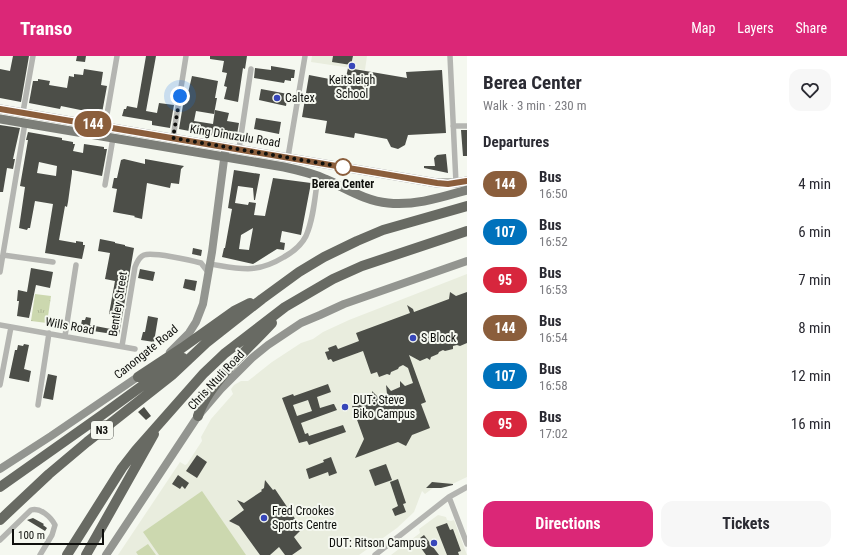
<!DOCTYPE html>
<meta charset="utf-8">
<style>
:root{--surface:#fff;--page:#f7f7f7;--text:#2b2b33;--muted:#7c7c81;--accent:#db2777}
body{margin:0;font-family:"Roboto Condensed",sans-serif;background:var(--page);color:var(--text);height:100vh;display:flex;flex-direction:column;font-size:15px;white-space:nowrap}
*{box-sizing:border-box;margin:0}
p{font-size:13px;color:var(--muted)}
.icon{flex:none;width:22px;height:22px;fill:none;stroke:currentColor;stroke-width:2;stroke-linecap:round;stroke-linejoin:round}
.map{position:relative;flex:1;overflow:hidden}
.drawer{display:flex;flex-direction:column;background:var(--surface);width:380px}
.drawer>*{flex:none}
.badge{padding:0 8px;border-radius:13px;font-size:14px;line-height:26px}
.scale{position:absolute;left:12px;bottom:10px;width:92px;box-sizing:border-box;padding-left:4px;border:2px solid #0f100d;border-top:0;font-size:11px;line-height:14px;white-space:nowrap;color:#0f100d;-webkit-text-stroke:3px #f5f8f0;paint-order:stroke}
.you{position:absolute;width:20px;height:20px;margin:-10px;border:3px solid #fff;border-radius:50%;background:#1a73e8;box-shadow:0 0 0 6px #1a73e833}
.map>.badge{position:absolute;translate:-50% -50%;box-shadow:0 0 0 2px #fff}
h2{padding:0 16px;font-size:15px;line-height:36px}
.round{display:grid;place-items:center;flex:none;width:42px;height:42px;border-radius:12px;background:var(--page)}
.summary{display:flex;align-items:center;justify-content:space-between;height:68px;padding:0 16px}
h1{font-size:19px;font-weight:700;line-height:30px}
.action{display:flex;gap:8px;margin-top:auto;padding:8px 16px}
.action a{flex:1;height:46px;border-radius:12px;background:var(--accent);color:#fff;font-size:16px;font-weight:700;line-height:46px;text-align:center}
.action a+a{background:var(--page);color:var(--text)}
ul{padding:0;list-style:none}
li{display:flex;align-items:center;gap:12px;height:48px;padding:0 16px}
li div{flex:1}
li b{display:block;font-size:15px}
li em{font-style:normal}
li .badge{min-width:44px;font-weight:700;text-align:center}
header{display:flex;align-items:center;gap:24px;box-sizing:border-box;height:56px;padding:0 20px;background:var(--accent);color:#fff}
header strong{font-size:19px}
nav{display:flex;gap:22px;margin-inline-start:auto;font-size:14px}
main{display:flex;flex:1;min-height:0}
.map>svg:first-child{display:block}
.built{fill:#e9edde}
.grass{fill:url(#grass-tufts)}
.garden{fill:#ccd8af}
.building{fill:#4c4e48;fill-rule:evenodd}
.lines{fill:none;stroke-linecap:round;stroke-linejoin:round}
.street{stroke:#b4b5b1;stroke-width:5.5}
.secondary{stroke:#939590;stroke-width:8}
.primary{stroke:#7c7e78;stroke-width:9}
.highway{stroke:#686a63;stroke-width:10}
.line-casing{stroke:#fff;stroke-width:9}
.line{stroke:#8b5e3c;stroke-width:6}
.walk{stroke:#0f100d;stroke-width:4;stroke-dasharray:0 7.2}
.poi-dot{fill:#3746b9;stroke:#f5f8f0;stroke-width:1.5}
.stop-dot{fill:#fff;stroke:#8b5e3c;stroke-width:2}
.labels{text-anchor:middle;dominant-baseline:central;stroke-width:4;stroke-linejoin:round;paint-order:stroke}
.shield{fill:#f5f8f0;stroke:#545651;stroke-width:1}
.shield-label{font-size:11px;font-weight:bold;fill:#0f100d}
.poi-label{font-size:12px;fill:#0f100d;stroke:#f5f8f0;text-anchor:start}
.street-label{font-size:12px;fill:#0f100d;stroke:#f5f8f0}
.stop-label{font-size:12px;font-weight:bold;fill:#0f100d;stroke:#f5f8f0}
</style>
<header>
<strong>Transo</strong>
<nav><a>Map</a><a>Layers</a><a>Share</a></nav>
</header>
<main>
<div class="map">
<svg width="467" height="499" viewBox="0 0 467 499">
<defs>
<pattern id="grass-tufts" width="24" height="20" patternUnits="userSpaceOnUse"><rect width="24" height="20" fill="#ccd8af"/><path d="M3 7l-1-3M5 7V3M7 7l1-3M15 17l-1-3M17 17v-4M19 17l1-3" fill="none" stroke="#aeb895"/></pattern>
</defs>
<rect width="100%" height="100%" fill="#f5f8f0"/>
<path class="built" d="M312 0H367L365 14 311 6Z
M467 218V421L446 431 433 432 425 438 422 435 414 456 397 472 359 499H118L180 406 185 409 187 408 202 385 201 381 211 363 233 338 231 333 234 329 241 325H248L272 306 301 287 313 283 323 276 349 264Z
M438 459 446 461 447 464 451 465 454 464 467 499H391L420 477 419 473Z"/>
<path class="grass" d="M35 238 51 240 47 267 31 265Z"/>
<path class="garden" d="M202 435 246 499H159L143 476Z
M148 488 156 499H138L136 496Z"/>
<path class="building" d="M13 0H29L21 46 0 42V13L10 15Z
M77 0H86L85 6 76 5Z
M146 0H156L146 55 157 57 159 47 174 49 170 72 152 69V65L122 60 124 53H126L127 50 137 52Z
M210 0H247L245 13 243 12 238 46 224 43 227 31 224 30 227 17 222 16 224 5 210 3Z
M333 0H353L351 9 332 6Z
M271 10 295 14 294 22H291V25L285 24 284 27 254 22 255 12 271 14Z
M348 12 407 22 406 16 442 14 446 77 408 79 405 89 398 93 391 91 387 83 355 77 354 82 325 77 327 65 302 61 309 19 345 26Z
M84 13 103 16 101 29 107 30 102 57 100 58 61 50 60 53 29 47 33 25H38V23L50 25 49 29 67 32 69 20 74 21V18L83 19Z
M192 20 218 25 215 42H217L214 58 196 55 194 65 213 68 215 54 229 57 227 65 239 67 236 84 179 73 185 37H188Z
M261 33 288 38 286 50 259 44Z
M256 62 281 66 279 78 254 73Z
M0 69 20 72 13 103H15L13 113 7 112 3 136H0Z
M461 74H467V100H463Z
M28 76 62 82V84L73 86V88H75L73 95 83 97 84 88 104 91V93H107L102 120 72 114V117L68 146 67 151 65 150 59 184 76 187V185L83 186V189H85L82 203 45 197 53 148 35 145 30 172H28L27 174 19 172 25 131 20 130 28 84H26ZM39 106 57 110 56 120 37 117Z
M446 98 448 117 424 112V110H435L434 102 437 99Z
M124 103 145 108V103L184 110 181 113 179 128 171 127 170 132 147 127 142 163 134 161 135 160 113 156 117 133 112 132 114 122H117L121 104Z
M234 114 260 118 255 144H254L253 132 238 130 235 147 248 149 249 146 256 147 254 159 265 160 273 122 311 127 301 179 282 175 280 186 285 187 284 194 277 193 253 208 222 201 224 192H225L232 153 228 152ZM253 172 249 194 239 193 241 179Z
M100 183 115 186V187L125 189V190L134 192 119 279 80 273 82 264H85L86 261 91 262 90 269 116 274 118 260 109 258 115 225 105 223 110 197 98 195Z
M193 192 202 194 201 200 192 198Z
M31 212 53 216 50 232 36 229 29 262 17 260 19 245H17L18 234 27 236Z
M140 213 155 216 153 225 138 222Z
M185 223 197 225 195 235 183 232Z
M450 236 456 240 467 236V287L460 290 457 289 453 290V293L445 295 443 294 439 296 438 298 431 301 430 304 427 302 420 305 409 299 426 346 421 348 430 372 412 379 406 390 398 386 355 402 364 383 352 350 373 342 372 335 378 341 387 338 386 329 391 335 400 331V325L405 330 413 327 408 312 403 309 399 311 398 313 391 316 390 319 387 318 379 321 377 316 371 318 363 295 333 306 331 303 328 304 325 296 329 295 328 292 336 289 338 293 359 285 356 277 410 257 407 249 413 253 414 256 449 243Z
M148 260 158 262 154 286 141 284 143 276H145Z
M24 288 29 289 24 313 31 315 29 326 9 322 15 294H17L18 289 23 290Z
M48 318 57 320 53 344 43 342Z
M328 328 331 336 317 341 320 352 333 348H334L337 354 301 367 305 378 308 377 309 380 343 369 346 376 309 389 307 385 299 387 282 342 293 338 294 340ZM308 344 312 355 297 360 293 349Z
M144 351 151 360 146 364 138 356Z
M197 399 207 406 197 422 186 415Z
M331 401 337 417 329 420 328 416 309 423 306 413 324 406 323 404Z
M386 408 392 424 375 430 369 414Z
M178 419 189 427 185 433 182 430 180 433 172 428Z
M398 423 406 447 403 448 406 456 395 460 392 453 398 450 390 426Z
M265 424 273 434 275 433 302 473 294 481 302 492 292 499H285L279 491 270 499H260L239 470 229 465 244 454 237 444 244 447 262 435 261 434 264 432Z
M432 426 453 428V429L441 432H426Z
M33 462 44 468 43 469 47 472 45 475 27 464Z
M447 467 450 474 453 473 461 495 458 496 459 499H447L436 471Z
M424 479 439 499H426L416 485Z"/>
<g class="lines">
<path class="street" d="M450 0 456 127
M23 56 33 0
M105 70 117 0
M453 70H467
M173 82 186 0
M239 93 251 13
M288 101 305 0
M105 129 113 82
M3 199 53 206
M210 208C241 213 256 218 284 201 293 196 301 190 306 180 314 162 315 139 318 120
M0 216 25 67
M0 269 135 293
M65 280 76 209
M122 290 135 211C137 206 139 201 144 199 153 196 190 204 201 207L208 216
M0 329 11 271
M38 349 49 277
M449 441 467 488
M0 484 31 454C40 451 51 461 55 469L52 479 40 499
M375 499 449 441 467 431"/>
<path class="secondary" d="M170 296 189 277 196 266 203 248 212 196 225 96
M0 413 51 380 142 318
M106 499 198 360 221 333 252 302 268 289 301 267 320 259 344 248 467 205"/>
<path class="primary" d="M0 53 437 127H456L467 125
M0 63 284 111C298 114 312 117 325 123 346 132 365 145 388 147 415 150 442 141 467 134"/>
<path class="highway" d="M138 321 182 292 234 255 250 247
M198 360C207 329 250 291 272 267
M0 431 102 359 157 319 183 302
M0 464 49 418 87 386 172 319 206 287 262 243 299 216 324 201 357 185 383 174 467 150
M67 499 122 412 136 394 204 317 224 298 285 251 333 223 362 210 467 175
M86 499 154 378"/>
</g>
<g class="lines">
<defs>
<path id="line" d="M0 53 437 127 448 128 467 125"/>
</defs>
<use href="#line" class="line-casing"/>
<use href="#line" class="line"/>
<path class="walk" d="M180 40 173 82 343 111"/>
</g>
<g class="poi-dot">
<circle cx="352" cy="10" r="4"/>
<circle cx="277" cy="42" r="4"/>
<circle cx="413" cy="282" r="4"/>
<circle cx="345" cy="351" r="4"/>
<circle cx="264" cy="462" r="4"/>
<circle cx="434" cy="487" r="4"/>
</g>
<circle class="stop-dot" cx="343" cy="111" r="8"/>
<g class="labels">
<rect class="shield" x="91" y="365" width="22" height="18" rx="3"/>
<g class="shield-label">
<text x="102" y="374">N3</text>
</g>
<g class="poi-label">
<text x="352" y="24" text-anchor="middle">Keitsleigh<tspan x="352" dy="14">School</tspan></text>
<text x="285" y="42">Caltex</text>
<text x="421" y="282">S Block</text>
<text x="353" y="344">DUT: Steve<tspan x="353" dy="14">Biko Campus</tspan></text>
<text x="272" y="455">Fred Crookes<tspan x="272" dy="14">Sports Centre</tspan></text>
<text x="426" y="487" text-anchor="end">DUT: Ritson Campus</text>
</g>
<g class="street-label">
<text transform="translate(235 80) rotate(9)">King Dinuzulu Road</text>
<text transform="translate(118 248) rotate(-81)">Bentley Street</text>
<text transform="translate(70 270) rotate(10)">Wills Road</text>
<text transform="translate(146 296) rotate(-39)">Canongate Road</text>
<text transform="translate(216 324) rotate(-47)">Chris Ntuli Road</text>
</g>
<g class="stop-label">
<text x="343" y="128">Berea Center</text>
</g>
</g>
</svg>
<div class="scale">100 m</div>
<div class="you" style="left:180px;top:40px"></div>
<b class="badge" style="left:93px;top:68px;background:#8b5e3c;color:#fff">144</b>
</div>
<section class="drawer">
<div class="summary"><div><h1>Berea Center</h1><p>Walk · 3 min · 230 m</p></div><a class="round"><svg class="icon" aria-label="heart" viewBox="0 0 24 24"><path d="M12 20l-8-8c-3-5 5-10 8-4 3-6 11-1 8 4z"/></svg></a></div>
<h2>Departures</h2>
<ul>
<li><span class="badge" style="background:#8b5e3c;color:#fff">144</span><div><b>Bus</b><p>16:50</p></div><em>4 min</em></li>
<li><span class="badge" style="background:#0072bc;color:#fff">107</span><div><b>Bus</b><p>16:52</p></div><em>6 min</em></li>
<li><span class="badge" style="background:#d7263d;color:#fff">95</span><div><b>Bus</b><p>16:53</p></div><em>7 min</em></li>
<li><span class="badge" style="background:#8b5e3c;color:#fff">144</span><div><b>Bus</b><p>16:54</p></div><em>8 min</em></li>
<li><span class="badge" style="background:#0072bc;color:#fff">107</span><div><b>Bus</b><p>16:58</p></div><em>12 min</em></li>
<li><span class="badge" style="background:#d7263d;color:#fff">95</span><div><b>Bus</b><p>17:02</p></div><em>16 min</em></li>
</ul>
<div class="action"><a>Directions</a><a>Tickets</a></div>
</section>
</main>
